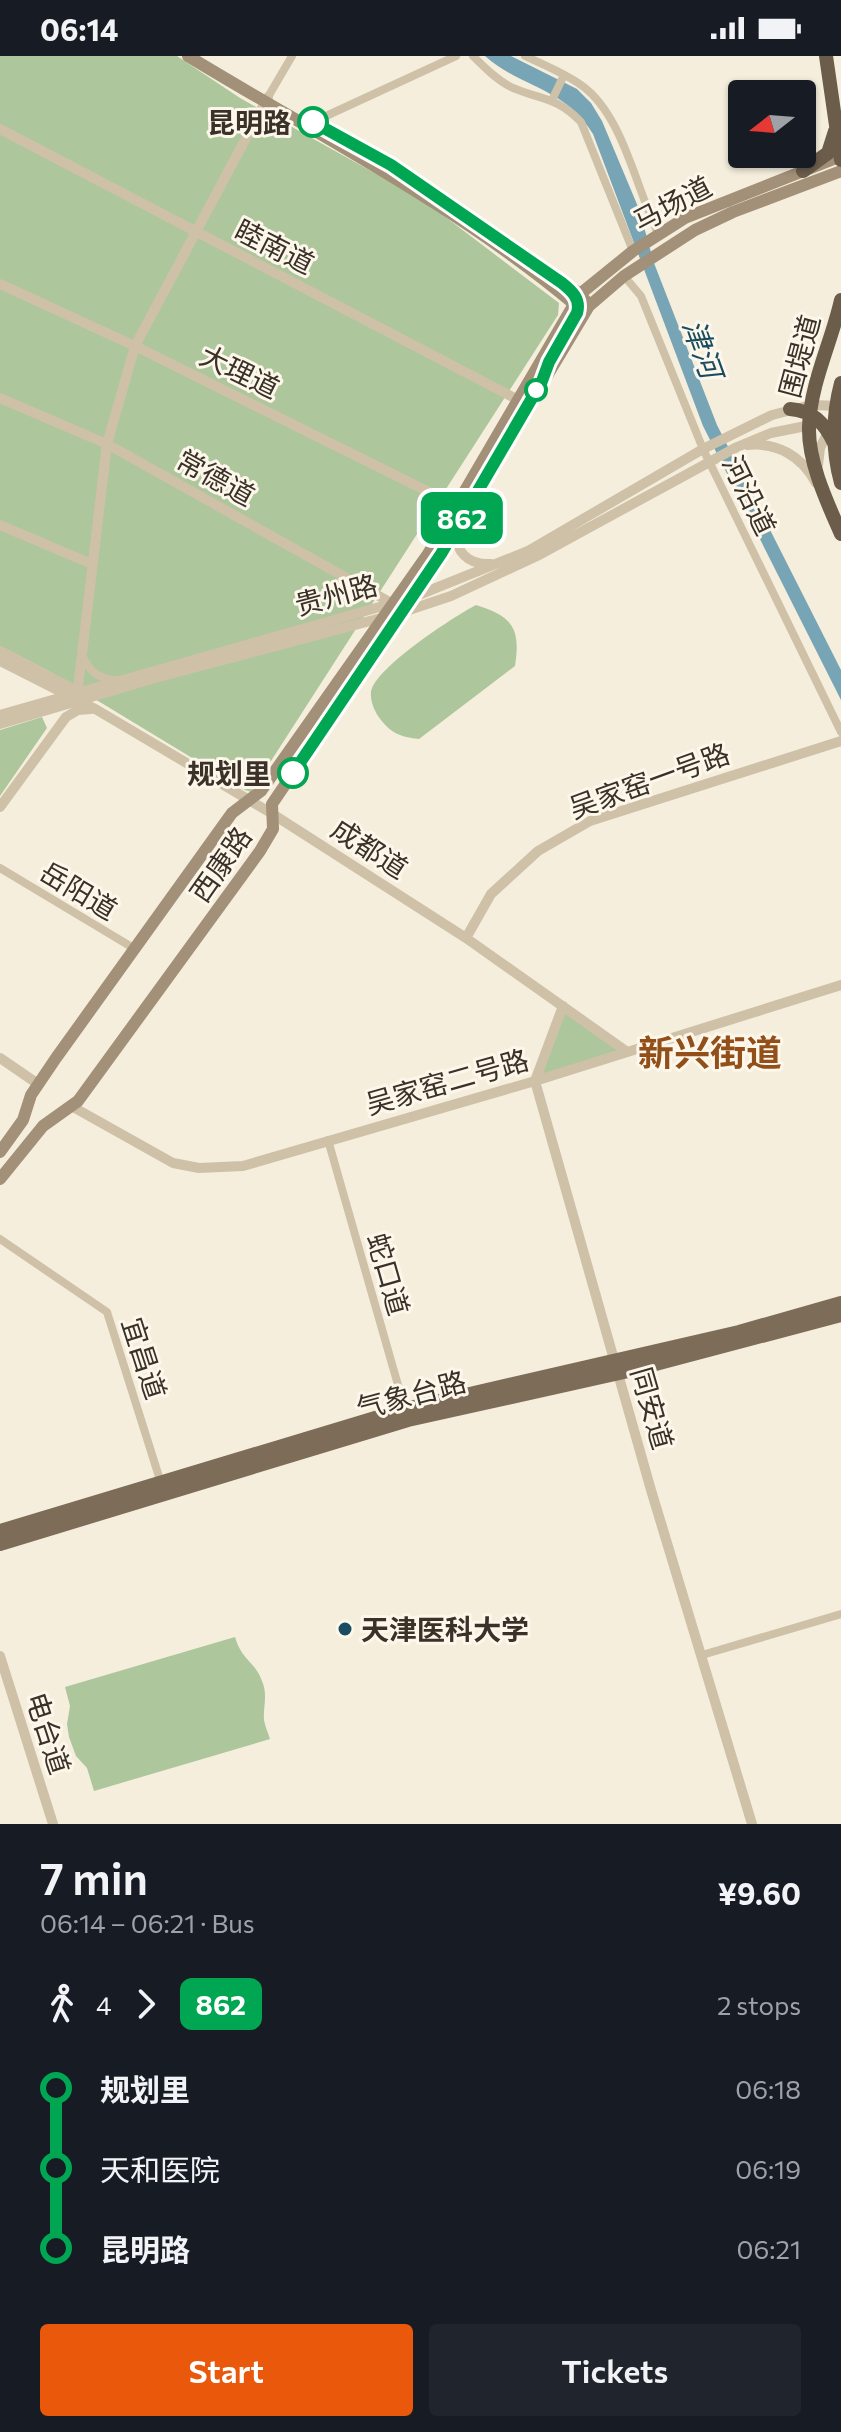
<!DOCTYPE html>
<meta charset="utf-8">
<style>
:root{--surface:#171b24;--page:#20242c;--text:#f1f3f6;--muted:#9ea1a6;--accent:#ea580c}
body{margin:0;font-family:Commissioner,"Noto Sans SC",sans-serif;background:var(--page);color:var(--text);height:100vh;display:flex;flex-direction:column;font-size:30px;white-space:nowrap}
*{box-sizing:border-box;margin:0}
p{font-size:26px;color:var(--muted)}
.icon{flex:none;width:44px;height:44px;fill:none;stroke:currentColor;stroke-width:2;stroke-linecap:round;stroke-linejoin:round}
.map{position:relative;height:1768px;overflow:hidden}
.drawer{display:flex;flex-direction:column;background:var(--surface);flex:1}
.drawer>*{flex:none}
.badge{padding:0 16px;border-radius:12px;font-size:28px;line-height:52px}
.needle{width:52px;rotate:253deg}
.buttons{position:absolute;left:728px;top:24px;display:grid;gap:16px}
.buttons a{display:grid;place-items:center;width:88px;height:88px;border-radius:8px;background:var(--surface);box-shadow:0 2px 6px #0004;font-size:40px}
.map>.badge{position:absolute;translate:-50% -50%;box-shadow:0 0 0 4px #fff}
.legs{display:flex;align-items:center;gap:12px;height:88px;padding:0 40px;font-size:26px}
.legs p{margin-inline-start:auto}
.overview{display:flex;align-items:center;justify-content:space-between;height:136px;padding:0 40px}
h1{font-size:44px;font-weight:600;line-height:60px}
.button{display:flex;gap:16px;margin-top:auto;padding:16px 40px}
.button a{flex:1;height:92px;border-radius:8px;background:var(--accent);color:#fff;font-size:32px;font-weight:600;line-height:92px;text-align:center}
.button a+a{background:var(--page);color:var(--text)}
ul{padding:0 40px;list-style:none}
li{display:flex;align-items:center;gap:28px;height:80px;font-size:30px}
li i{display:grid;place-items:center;width:12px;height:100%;margin:0 10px;background:currentColor}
li i::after{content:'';width:20px;height:20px;margin:-10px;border:6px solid;border-radius:50%;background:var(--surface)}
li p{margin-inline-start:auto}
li:first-child i{background:linear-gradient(#0000 50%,currentColor 0)}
li:last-child i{background:linear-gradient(currentColor 50%,#0000 0)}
.status{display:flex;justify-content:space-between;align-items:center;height:56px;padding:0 40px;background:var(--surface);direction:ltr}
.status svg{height:22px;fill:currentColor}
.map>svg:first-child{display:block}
.green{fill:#aec69b}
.water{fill:#78a5b5}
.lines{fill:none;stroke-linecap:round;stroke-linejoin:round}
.minor{stroke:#cec1a7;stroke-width:8}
.tertiary{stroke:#cec1a7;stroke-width:10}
.secondary{stroke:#a29078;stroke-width:12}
.primary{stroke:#7d6c58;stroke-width:14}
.trunk{stroke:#6c5d4b;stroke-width:14}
.line-1-casing{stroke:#fff;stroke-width:18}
.line-1{stroke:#00a651;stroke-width:12}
.stop-1-dot{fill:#fff;stroke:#00a651;stroke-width:4}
.poi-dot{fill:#194c60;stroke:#fcf7ea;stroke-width:3}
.labels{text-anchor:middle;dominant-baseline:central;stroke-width:6;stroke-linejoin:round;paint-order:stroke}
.stop-label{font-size:28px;font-weight:bold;fill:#3a3228;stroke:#fcf7ea;text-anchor:end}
.street-label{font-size:28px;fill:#3a3228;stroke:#fcf7ea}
.poi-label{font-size:28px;font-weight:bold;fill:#3a3228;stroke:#fcf7ea;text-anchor:start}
.water-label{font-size:30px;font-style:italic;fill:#194c60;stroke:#fcf7ea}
.district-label{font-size:36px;font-weight:bold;fill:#924f19;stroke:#fcf7ea}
</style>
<div class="status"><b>06:14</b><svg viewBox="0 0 49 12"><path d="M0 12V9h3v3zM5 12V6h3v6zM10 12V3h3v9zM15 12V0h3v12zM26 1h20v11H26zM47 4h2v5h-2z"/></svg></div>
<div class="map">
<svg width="841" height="1768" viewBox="0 0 841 1768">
<rect width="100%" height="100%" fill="#f5eedc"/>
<path class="green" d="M0 0H177L240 42 423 144 559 247 558 259 251 736 245 734 47 614 0 590Z
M476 549C512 560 521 572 515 610L419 683C400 681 390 677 378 660 374 654 370 644 371 636 375 612 453 561 476 549Z
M42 661 47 672 0 740V674Z
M560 953 624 999 533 1028Z
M235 1581C242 1605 255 1605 262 1625 268 1639 263 1651 264 1664 265 1670 268 1677 270 1683L94 1735 87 1712 76 1700 69 1681 67 1668 70 1650 65 1631Z"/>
<path class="water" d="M485 0H511L577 33 591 47 602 65 639 153 654 207 717 369 841 614V644L703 370 593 78C563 30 524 34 485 0Z"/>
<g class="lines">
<path class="minor" d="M473 0C485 12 498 25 513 32 542 44 557 41 581 66L633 195
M525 0C544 9 564 17 581 29 623 58 636 133 658 177
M268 41 292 0
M552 44 564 19
M313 66 456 0
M624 220 641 240 703 393 841 676
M82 599C89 615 97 622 115 624
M0 812 135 893
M328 1084 406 1357
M0 1183 107 1256 161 1427
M702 1599 841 1558"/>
<path class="tertiary" d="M0 73 522 346
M0 228 135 290 457 450
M0 342 107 388 395 549
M747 389C777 386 802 400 816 427
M818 409 820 392 830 372
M0 469 92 508
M457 472C454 496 468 509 491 508
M0 595 77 635
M0 605 97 654 271 757 466 882 626 995
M77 640 107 388 135 290 268 41
M0 659 411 542 528 495 703 393 772 359 811 349 841 350
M0 668 155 622 400 557 451 540 537 500 737 391 771 377 816 368
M0 751 66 661 78 654 91 653
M466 882 491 838 538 795 590 765 841 685
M563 950 535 1025 651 1434 752 1768
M0 1002 38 1028
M73 1051 173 1107 199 1112 243 1110 535 1025 841 929
M0 1600 53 1768"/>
<path class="secondary" d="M188 0C318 79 456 149 574 248H579
M417 126 452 149
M490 176 580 238 585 244
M0 1096 23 1064 31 1039 56 1002 232 757 261 735 428 498 580 238 633 195 685 162 841 100
M0 1123 43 1070 78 1045 260 795 273 773 272 748 428 518 589 250 624 220 695 174 733 156 841 115"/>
<path class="primary" d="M0 1475 405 1353 739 1276 841 1247
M0 1488 408 1364 633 1314 841 1259"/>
<path class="trunk" d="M826 0 841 104
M803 115 828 97 835 75
M841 244C832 285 810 328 809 371 808 406 827 446 841 478
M841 327C832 361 832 394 841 427
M790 353C813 355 824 366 834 387"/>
</g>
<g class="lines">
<defs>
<path id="line-1" d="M293 717 441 498 542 325 549 306 577 257C581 243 572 235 562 227L391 109 313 66"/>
</defs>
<use href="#line-1" class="line-1-casing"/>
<use href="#line-1" class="line-1"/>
</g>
<g class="stop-1-dot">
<circle cx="313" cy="66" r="14"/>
<circle cx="536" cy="334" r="10"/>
<circle cx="293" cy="717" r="14"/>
</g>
<circle class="poi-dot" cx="345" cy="1573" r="8"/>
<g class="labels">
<g class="stop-label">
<text x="291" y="66">昆明路</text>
<text x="271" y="717">规划里</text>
</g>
<g class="street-label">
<text transform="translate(672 147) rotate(-28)">马场道</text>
<text transform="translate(275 190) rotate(27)">睦南道</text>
<text transform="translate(799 300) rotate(-75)">围堤道</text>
<text transform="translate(240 315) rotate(26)">大理道</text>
<text transform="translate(216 421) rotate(29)">常德道</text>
<text transform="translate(750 439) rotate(64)">河沿道</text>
<text transform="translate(336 538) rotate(-15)">贵州路</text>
<text transform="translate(649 724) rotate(-20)">吴家窑一号路</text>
<text transform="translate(370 792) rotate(33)">成都道</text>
<text transform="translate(220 808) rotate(-55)">西康路</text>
<text transform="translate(79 834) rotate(31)">岳阳道</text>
<text transform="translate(447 1025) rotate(-16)">吴家窑二号路</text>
<text transform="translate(389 1218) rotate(74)">蛇口道</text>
<text transform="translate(145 1302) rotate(72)">宜昌道</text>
<text transform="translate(411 1338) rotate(-15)">气象台路</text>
<text transform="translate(653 1352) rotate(74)">同安道</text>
<text transform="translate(49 1677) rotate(72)">电台道</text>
</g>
<g class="poi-label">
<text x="361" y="1573">天津医科大学</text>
</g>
<g class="water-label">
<text transform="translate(704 292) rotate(70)">津河</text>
</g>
<g class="district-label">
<text x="710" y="995">新兴街道</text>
</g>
</g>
</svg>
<div class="buttons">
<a><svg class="needle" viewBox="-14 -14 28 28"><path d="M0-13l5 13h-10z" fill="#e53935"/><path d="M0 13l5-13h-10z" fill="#9ea1a6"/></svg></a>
</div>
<b class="badge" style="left:462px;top:462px;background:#00a651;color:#fff">862</b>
</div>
<section class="drawer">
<div class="overview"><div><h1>7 min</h1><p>06:14 – 06:21 · Bus</p></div><b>¥9.60</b></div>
<div class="legs"><svg class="icon" aria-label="walk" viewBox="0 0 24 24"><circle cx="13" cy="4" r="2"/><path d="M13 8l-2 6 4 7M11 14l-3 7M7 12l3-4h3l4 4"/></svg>4<svg class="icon" aria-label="forward" viewBox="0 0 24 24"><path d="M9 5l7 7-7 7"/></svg><b class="badge" style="background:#00a651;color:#fff">862</b><p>2 stops</p></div>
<ul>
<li><i style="color:#00a651"></i><b>规划里</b><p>06:18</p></li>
<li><i style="color:#00a651"></i><span>天和医院</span><p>06:19</p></li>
<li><i style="color:#00a651"></i><b>昆明路</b><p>06:21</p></li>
</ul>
<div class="button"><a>Start</a><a>Tickets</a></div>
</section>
